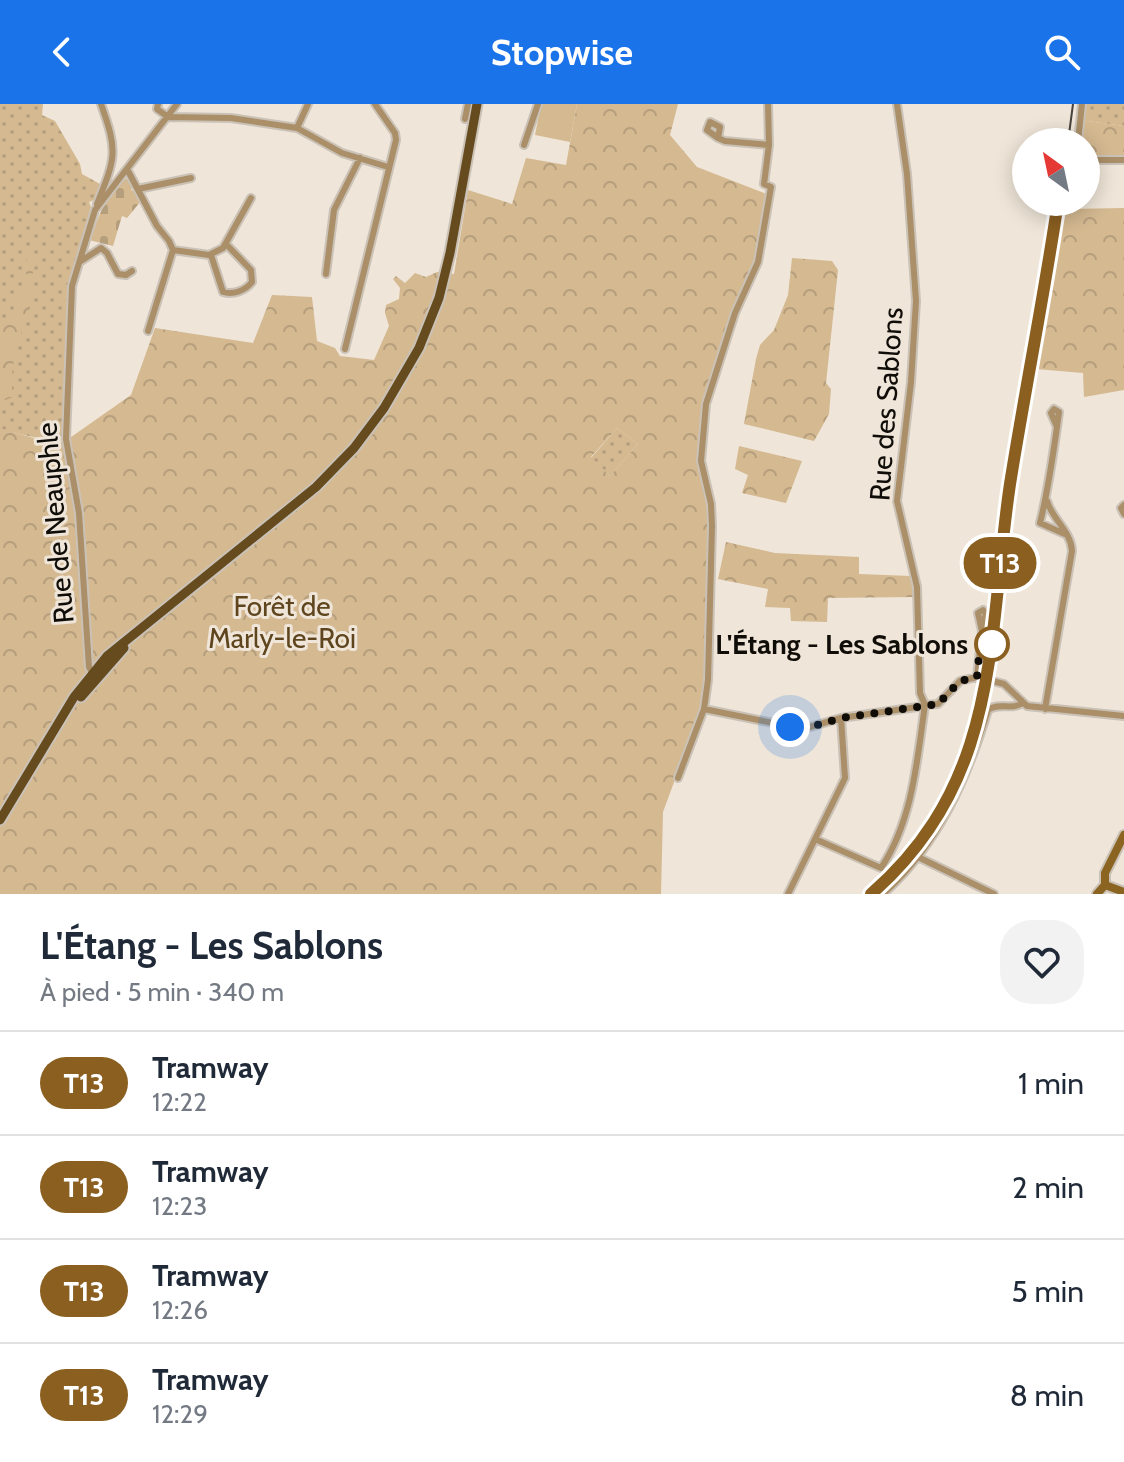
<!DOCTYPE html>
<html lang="fr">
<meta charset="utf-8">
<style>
:root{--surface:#fff;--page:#f2f2f3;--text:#1f2937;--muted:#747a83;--line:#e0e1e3;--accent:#1a73e8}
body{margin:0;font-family:Cabin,sans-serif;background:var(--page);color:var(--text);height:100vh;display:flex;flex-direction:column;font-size:30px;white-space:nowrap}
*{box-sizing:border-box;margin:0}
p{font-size:26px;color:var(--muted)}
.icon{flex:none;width:44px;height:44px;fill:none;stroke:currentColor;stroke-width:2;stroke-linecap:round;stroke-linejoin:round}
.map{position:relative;height:790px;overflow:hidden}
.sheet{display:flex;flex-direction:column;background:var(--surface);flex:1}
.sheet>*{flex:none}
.badge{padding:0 16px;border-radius:26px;font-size:28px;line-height:52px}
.needle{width:52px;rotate:327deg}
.fabs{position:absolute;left:1012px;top:24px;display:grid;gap:16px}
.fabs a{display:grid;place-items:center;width:88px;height:88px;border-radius:50%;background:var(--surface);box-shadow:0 4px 20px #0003;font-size:40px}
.you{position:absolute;width:40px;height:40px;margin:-20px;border:6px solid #fff;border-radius:50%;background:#1a73e8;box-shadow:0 0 0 12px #1a73e833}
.map>.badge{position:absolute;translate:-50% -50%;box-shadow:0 0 0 4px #fff}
.round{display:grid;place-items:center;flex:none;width:84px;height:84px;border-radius:32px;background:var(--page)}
.overview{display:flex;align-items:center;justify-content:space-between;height:136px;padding:0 40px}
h1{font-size:38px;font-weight:800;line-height:60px}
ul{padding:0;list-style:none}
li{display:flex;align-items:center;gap:24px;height:104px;padding:0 40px;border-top:2px solid var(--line)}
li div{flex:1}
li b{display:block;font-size:30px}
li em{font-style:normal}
li .badge{min-width:88px;font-weight:700;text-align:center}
header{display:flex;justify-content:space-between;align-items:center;height:104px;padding:0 40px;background:var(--accent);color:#fff;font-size:36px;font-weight:800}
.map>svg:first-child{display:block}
.green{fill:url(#green-dots)}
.forest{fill:url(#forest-crowns);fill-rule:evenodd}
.cemetery{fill:url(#cemetery-stones)}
.pitch{fill:#d4b991}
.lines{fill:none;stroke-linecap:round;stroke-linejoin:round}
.street-casing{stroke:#cbc2b7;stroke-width:10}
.secondary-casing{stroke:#cbc2b7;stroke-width:12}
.primary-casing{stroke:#cbc2b7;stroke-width:13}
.street{stroke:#aa8f68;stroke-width:6}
.secondary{stroke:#8b6422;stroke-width:8}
.primary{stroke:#664b1e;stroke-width:9}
.tram{stroke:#49443e;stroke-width:2}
.line-casing{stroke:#fff;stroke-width:18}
.line{stroke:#8a5f20;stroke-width:12}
.walk{stroke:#100d09;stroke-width:8;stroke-dasharray:0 14.4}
.stop-dot{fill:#fff;stroke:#8a5f20;stroke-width:4}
.labels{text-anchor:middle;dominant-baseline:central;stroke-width:6;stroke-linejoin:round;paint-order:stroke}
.street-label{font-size:28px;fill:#100d09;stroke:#efe5d8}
.park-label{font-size:28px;fill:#5e451d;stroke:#efe5d8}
.stop-label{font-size:28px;font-weight:bold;fill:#100d09;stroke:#efe5d8;text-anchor:end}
</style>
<header><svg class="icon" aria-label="back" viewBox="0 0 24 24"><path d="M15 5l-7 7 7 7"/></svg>Stopwise<svg class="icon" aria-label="search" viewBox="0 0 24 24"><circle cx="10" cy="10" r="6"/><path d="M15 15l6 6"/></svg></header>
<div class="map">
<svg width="1124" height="790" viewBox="0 0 1124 790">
<defs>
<pattern id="green-dots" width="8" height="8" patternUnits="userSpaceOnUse" patternTransform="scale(2)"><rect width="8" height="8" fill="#d4b991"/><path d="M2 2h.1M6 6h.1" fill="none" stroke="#b59e7c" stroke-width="1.8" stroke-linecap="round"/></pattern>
<pattern id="forest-crowns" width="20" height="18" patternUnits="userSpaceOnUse" patternTransform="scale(2)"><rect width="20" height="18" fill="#d4b991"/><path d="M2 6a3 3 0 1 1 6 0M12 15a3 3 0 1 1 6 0" fill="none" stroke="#b59e7c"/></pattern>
<pattern id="cemetery-stones" width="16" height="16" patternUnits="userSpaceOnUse" patternTransform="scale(2)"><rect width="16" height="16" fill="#d4b991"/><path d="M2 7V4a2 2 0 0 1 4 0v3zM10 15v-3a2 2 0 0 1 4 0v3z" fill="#b59e7c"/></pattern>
</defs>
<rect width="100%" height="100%" fill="#efe5d8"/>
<path class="green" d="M0 0H43L42 11 55 17 80 60 82 70 100 80 94 96 89 98 91 103 68 183 65 333 57 339 0 325Z
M1083 0H1124V22L1080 16Z
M617 324 638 340 610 372 591 354Z"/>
<path class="forest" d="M577 0H678L670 31 697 63 769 91 755 161 703 300 699 353 710 400 706 576 701 605 663 708 661 790H0V324L50 339 64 338 131 291 155 224 253 239 272 191 312 193 317 237 335 244 340 252 374 256 389 222 385 209 386 201 399 195 400 184 393 175 396 172 405 179 415 169 426 173 437 168 454 170 468 86 512 100 526 54 566 61ZM617 324 638 340 610 372 591 353Z
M1080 16 1124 22V55L1086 52V38H1079Z
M1124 104V286L1084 293 1083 269 1036 265 1066 105Z
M30 143C31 153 33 164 33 174 32 215 6 251 13 293L0 298V228L17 199 26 172 27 144Z
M792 154 832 157 838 166 826 279 831 285 829 310 814 337 744 320 756 255 760 241 774 226 788 191Z
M739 342 802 357 786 399 742 389 748 371 735 365Z
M726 438 775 449 859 453V470L911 472 914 493 828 494 827 518 791 517 790 504 765 503 768 485 718 475Z"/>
<path class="cemetery" d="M124 75H129L133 82 131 86 136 88 141 97 127 114 122 112 113 142 89 136 102 105Z"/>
<path class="pitch" d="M541 0H577L570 38 535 31Z"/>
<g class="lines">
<defs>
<path id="street" d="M158 0 157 5 168 13 231 14 297 24 342 49 388 63
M897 0 907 70 916 197 911 278 897 397 917 483 920 589 925 601
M465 15 468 0
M297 24 308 0
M718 34 707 26 710 18 720 23 718 34 725 37 769 41
M1078 38 1082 0
M524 41 538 0
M1086 56H1124
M127 65 157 122 169 137 173 146 148 227
M138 85 191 74
M97 100C116 53 118 48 101 0
M173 146 209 151 223 144 251 94
M211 151 223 188C233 191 245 187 252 178L251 166 227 141
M81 157 101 144 107 149 118 170 126 171 132 167
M326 170 334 106 360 54
M345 245 396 36 395 29 375 0
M1057 323 1051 309 1054 305 1059 308C1054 346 1049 382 1040 419L1067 431
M1124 401 1121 404 1124 410
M93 570 89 563 79 409 66 335 72 182 95 106 177 0
M977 573 982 527 986 509 983 506 978 509 982 527
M925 601 938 600 960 577 977 573 1004 580 1027 602 1124 612
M704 605 803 625 841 614 924 602
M1045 605 1072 447C1071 427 1052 415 1047 397
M678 674 704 605 708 576 712 422 711 400 701 357 706 300 735 209 758 158 771 83 764 80 769 41 768 0
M815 735 881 764C913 716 917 656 925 601
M918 753 994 790
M788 790 845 674 841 614
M883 790C938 741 967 675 988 606 998 598 1011 606 1021 600"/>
<path id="secondary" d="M1105 781 1124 788
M1097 790 1105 781V769L1124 731"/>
<path id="primary" d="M81 593 124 544
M0 716 74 593 107 552 316 383 354 344 384 304 419 244 439 194 450 149 477 0"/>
</defs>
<use href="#street" class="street-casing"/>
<use href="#secondary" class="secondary-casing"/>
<use href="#primary" class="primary-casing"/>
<use href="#street" class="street"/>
<use href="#secondary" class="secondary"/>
<use href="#primary" class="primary"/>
<path class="tram" d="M1068 38 1073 0
M868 790C998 674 985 535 1008 378 1021 285 1039 191 1055 98"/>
</g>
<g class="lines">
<defs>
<path id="line" d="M871 790C1002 676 987 535 1010 380 1025 286 1044 192 1058 98"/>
</defs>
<use href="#line" class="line-casing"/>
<use href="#line" class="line"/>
<path class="walk" d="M790 623 803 625 841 614 938 600 960 577 977 573 980 543 992 540"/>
</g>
<circle class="stop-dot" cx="992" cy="540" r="16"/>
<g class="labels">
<g class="street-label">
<text transform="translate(886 300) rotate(-86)">Rue des Sablons</text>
<text transform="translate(55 419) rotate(-95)">Rue de Neauphle</text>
</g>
<g class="park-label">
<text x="282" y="502">Forêt de<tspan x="282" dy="32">Marly-le-Roi</tspan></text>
</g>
<g class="stop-label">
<text x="968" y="540">L'Étang - Les Sablons</text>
</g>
</g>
</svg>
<div class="fabs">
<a><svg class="needle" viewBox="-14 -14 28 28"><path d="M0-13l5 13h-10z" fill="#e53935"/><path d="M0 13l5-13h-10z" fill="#747a83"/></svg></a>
</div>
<div class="you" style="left:790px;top:623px"></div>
<b class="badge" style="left:1000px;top:459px;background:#8a5f20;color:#fff">T13</b>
</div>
<section class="sheet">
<div class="overview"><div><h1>L'Étang - Les Sablons</h1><p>À pied · 5 min · 340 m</p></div><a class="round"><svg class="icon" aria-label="heart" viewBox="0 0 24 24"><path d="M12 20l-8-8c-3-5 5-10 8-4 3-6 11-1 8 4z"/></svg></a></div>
<ul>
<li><span class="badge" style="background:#8a5f20;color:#fff">T13</span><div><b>Tramway</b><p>12:22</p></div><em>1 min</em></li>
<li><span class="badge" style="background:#8a5f20;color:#fff">T13</span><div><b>Tramway</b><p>12:23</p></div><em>2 min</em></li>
<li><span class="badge" style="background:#8a5f20;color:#fff">T13</span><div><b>Tramway</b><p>12:26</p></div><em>5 min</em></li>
<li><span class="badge" style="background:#8a5f20;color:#fff">T13</span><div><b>Tramway</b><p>12:29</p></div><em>8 min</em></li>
</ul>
</section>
